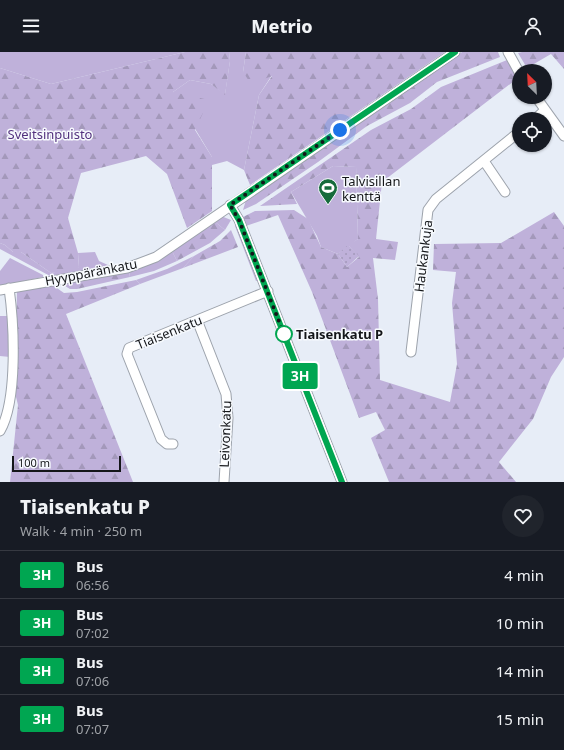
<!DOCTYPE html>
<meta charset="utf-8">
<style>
:root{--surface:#171b24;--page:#20242c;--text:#f1f3f6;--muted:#9ea1a6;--line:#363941}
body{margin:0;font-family:"Noto Sans",sans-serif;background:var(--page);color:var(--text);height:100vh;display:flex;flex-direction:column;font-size:15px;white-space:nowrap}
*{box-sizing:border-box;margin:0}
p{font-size:13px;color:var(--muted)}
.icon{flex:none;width:22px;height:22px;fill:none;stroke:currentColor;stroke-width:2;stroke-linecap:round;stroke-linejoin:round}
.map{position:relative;height:430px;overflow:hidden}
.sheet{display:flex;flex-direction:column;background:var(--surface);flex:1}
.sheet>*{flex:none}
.badge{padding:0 8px;border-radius:3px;font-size:14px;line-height:26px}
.needle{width:26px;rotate:336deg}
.fabs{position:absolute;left:512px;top:12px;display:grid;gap:8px}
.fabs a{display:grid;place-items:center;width:40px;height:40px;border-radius:50%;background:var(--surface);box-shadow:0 1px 3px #0004;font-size:20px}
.scale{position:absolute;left:12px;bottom:10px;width:109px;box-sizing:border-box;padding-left:4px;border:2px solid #141619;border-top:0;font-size:11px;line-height:14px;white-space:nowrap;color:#141619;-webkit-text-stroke:3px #f7fafe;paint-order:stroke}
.you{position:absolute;width:20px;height:20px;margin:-10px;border:3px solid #fff;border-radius:50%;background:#1a73e8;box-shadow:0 0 0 6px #1a73e833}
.map>.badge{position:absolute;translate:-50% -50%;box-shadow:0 0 0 2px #fff}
.round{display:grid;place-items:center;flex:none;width:42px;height:42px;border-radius:21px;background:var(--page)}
.head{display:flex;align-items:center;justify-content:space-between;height:68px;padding:0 20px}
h1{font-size:19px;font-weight:800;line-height:30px}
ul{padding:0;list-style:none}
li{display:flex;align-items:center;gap:12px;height:48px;padding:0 20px;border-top:1px solid var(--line)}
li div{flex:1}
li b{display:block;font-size:15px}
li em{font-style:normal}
li .badge{min-width:44px;font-weight:700;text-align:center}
header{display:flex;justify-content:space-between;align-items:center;height:52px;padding:0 20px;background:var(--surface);font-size:18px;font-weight:800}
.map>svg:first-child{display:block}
.grass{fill:#bfb1da}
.forest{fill:url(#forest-firs)}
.park{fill:url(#park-dots)}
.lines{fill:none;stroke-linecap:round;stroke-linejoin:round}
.minor-casing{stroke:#9da3ac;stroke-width:11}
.minor{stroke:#fff;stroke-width:9}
.line-casing{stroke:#fff;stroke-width:9}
.line{stroke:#00a651;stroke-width:6}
.walk{stroke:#141619;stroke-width:4;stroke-dasharray:0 7.2}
.stop-dot{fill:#fff;stroke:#00a651;stroke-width:2}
.labels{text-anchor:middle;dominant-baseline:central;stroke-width:3;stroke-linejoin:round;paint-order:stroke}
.park-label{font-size:13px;fill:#52317e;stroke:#f7fafe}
.poi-label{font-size:13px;fill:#141619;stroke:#f7fafe;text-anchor:start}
.street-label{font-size:13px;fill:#141619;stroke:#f7fafe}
.stop-label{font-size:13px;font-weight:bold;fill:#141619;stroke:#f7fafe;text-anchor:start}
</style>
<header><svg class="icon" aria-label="menu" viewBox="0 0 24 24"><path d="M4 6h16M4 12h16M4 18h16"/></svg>Metrio<svg class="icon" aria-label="person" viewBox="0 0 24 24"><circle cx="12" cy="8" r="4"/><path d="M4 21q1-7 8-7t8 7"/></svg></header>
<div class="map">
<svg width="564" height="430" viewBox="0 0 564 430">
<defs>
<pattern id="forest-firs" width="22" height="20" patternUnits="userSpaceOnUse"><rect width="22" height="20" fill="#bfb1da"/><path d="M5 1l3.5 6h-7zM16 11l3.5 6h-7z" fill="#a398ba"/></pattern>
<pattern id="park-dots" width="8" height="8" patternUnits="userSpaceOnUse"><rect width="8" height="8" fill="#bfb1da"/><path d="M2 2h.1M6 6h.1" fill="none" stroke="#a398ba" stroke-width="1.8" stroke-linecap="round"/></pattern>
</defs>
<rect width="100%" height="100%" fill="#e7edf7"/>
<path class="grass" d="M0 0H185L51 32 0 16Z
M229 0H246L243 20 272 23 259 43 244 118 227 109 212 113V105L173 40 190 28 211 32 225 42 230 9Z
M333 114 356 115 358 187 338 202 321 195 317 184 291 140Z
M221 164 231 168 225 178 214 169Z
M235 171 259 228 256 229 235 174Z
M0 191 5 193 13 200H21L51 221 79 215 78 201 95 200 99 209 108 213 106 216 50 224 0 197Z
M172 199 177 209 154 219 130 225 129 219Z
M194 204 183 216 140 232 136 228 167 217Z
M10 206 43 223V225L0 234V219Z
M0 264H8L10 305 0 304Z"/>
<path class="forest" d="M185 0H229L230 9 225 43 211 32 190 28 173 40 209 48 195 78 212 105V159L187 176 167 122 146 104 81 121 68 166 78 201 79 215 75 218 51 221 21 200H13L5 193 0 191V16L51 32Z
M246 0H445L250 133 244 118 259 43 272 24 251 32 243 20Z
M462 0H498L500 5 437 30 410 51 367 74 318 110 256 152 243 158 246 148Z
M522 0H564V17L551 2 527 16 518 1Z
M507 8 518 26 382 130 376 187 398 190 395 208 373 206 378 247 380 328 450 350 457 312 452 251 456 220 433 218 434 192 501 191 554 160 564 174V305L551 325 533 367 499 410 516 430H389L371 386 385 378 376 360 359 366 312 240 278 163 246 174 243 165 255 159 294 158 308 167 321 195 338 202 347 215 359 205 348 193 358 187 356 115 333 114 291 140 297 152 260 154 371 78 411 57 441 35Z
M214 169 225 178 210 191 177 209 172 199Z
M231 178 238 195 183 216 194 204 220 189Z
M129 219 130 225 77 237H70L60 231Z
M136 228 140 232 66 262 133 430H10L18 353 15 341 17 239 51 232 64 241 77 240Z"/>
<path class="park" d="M348 193 359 204 347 215 338 202Z"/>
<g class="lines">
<defs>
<path id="minor" d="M508 0 519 20
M536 45 564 84
M535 67 545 58
M484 109 505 140
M230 153 239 168 342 430
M0 238 127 216 156 205 455 0
M197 268 226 342 228 366 224 430
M411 300 428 158 436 147 519 80
M0 379C18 348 14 272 9 236
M173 392H167L161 387 127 302 129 296 268 239"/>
</defs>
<use href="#minor" class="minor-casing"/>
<use href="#minor" class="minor"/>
</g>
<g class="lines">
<defs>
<path id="line" d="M342 430 239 168 230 153 455 0"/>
</defs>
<use href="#line" class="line-casing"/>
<use href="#line" class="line"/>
<path class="walk" d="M284 282 239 168 230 153 340 78"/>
</g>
<defs>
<symbol id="stadium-pin" viewBox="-11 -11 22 30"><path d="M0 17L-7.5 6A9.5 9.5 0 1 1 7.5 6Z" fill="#166b3c" stroke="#f7fafe"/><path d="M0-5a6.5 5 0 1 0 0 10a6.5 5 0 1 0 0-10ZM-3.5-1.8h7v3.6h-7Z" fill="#fff"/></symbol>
</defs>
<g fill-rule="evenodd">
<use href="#stadium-pin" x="317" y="125" width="22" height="30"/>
</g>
<circle class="stop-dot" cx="284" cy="282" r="8"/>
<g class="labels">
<g class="park-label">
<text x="50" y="82">Sveitsinpuisto</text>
</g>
<g class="poi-label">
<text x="342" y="129">Talvisillan<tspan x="342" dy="15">kenttä</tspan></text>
</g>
<g class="street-label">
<text transform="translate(423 204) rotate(-83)">Haukankuja</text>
<text transform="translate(91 220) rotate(-11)">Hyyppäränkatu</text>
<text transform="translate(169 280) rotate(-22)">Tiaisenkatu</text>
<text transform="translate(225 382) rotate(-88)">Leivonkatu</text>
</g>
<g class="stop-label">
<text x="296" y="282">Tiaisenkatu P</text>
</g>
</g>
</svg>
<div class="fabs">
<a><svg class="needle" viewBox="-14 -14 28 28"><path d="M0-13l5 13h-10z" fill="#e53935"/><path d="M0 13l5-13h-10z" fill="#9ea1a6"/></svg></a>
<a><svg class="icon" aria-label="locate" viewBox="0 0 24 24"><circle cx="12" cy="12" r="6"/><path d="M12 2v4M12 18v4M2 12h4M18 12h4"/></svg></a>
</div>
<div class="scale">100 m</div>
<div class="you" style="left:340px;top:78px"></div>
<b class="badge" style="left:300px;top:324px;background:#00a651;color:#fff">3H</b>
</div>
<section class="sheet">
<div class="head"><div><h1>Tiaisenkatu P</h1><p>Walk · 4 min · 250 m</p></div><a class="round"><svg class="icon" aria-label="heart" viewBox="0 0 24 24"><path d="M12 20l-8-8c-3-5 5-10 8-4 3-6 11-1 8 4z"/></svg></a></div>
<ul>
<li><span class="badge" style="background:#00a651;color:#fff">3H</span><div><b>Bus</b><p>06:56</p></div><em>4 min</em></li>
<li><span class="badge" style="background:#00a651;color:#fff">3H</span><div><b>Bus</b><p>07:02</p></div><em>10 min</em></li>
<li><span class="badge" style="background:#00a651;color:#fff">3H</span><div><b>Bus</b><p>07:06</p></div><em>14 min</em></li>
<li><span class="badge" style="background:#00a651;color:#fff">3H</span><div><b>Bus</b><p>07:07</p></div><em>15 min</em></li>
</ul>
</section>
